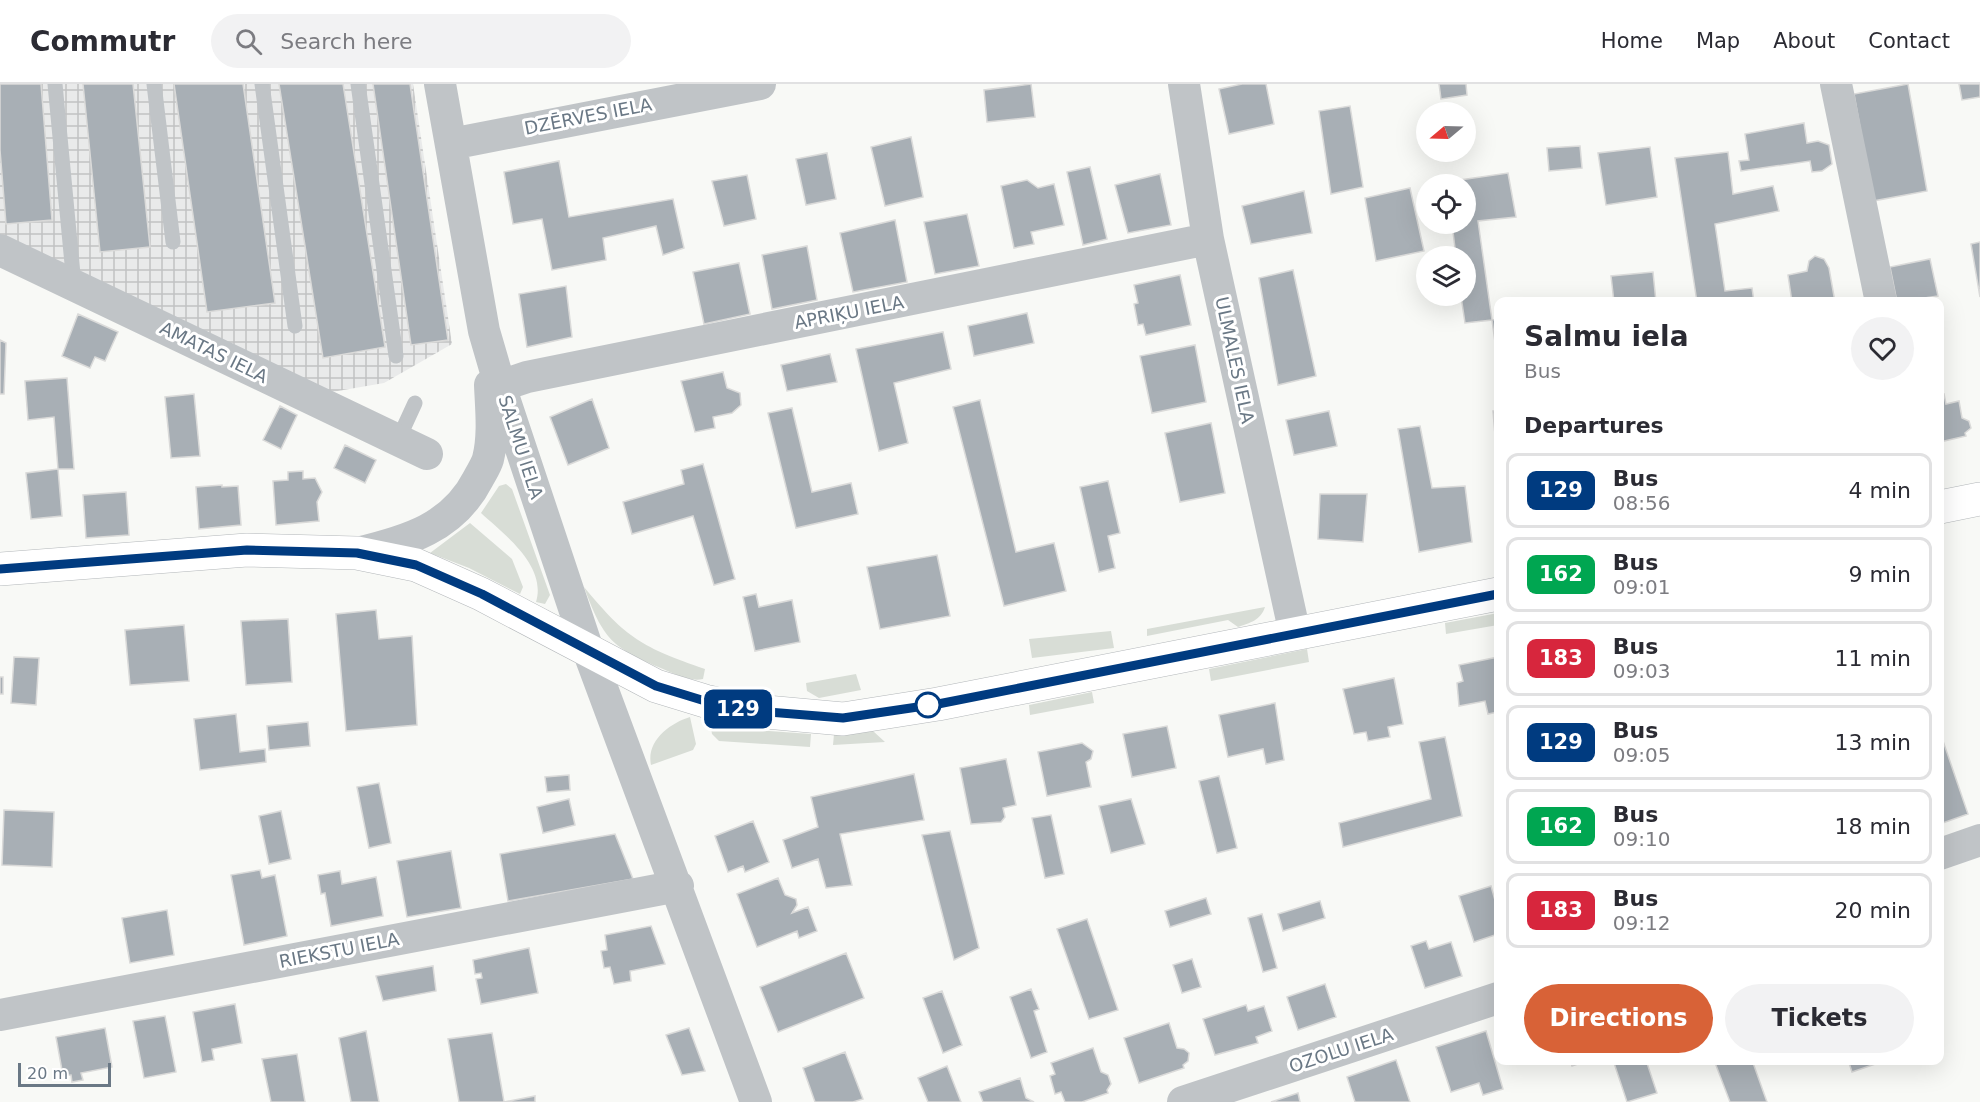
<!DOCTYPE html>
<meta charset="utf-8">
<style>
:root{--surface:#fff;--page:#f2f2f3;--text:#2b2b33;--muted:#7c7c81;--line:#e1e1e2;--accent:#d86237}
body{margin:0;font-family:"DejaVu Sans",sans-serif;background:var(--page);color:var(--text);height:100vh;display:flex;flex-direction:column;font-size:22px;white-space:nowrap}
*{box-sizing:border-box;margin:0}
p{font-size:20px;color:var(--muted)}
.icon{flex:none;width:33px;height:33px;fill:none;stroke:currentColor;stroke-width:2;stroke-linecap:round;stroke-linejoin:round}
.map{position:relative;flex:1;overflow:hidden}
.panel{position:absolute;left:1494px;top:213px;width:450px;height:768px;display:flex;flex-direction:column;background:var(--surface);border-radius:12px;box-shadow:0 6px 24px #0002}
.panel>*{flex:none}
.badge{padding:0 12px;border-radius:9px;font-size:21px;line-height:39px}
.needle{width:39px;rotate:251deg}
.controls{position:absolute;left:1416px;top:18px;display:grid;gap:12px}
.controls a{display:grid;place-items:center;width:60px;height:60px;border-radius:50%;background:var(--surface);box-shadow:0 6px 24px #0002;font-size:30px}
.scale{position:absolute;left:18px;bottom:15px;width:93px;box-sizing:border-box;padding-left:6px;border:3px solid #6a7885;border-top:0;font-size:16px;line-height:21px;white-space:nowrap;color:#6a7885;-webkit-text-stroke:4px #fff;paint-order:stroke}
.map>.badge{position:absolute;translate:-50% -50%;box-shadow:0 0 0 3px #fff}
h2{padding:0 30px;font-size:22px;line-height:54px}
.round{display:grid;place-items:center;flex:none;width:63px;height:63px;border-radius:32px;background:var(--page)}
.summary{display:flex;align-items:center;justify-content:space-between;height:102px;padding:0 30px}
h1{font-size:28px;font-weight:700;line-height:45px}
.action{display:flex;gap:12px;margin-top:auto;padding:12px 30px}
.action a{flex:1;height:69px;border-radius:36px;background:var(--accent);color:#fff;font-size:24px;font-weight:700;line-height:69px;text-align:center}
.action a+a{background:var(--page);color:var(--text)}
ul{padding:0;list-style:none}
li{display:flex;align-items:center;gap:18px;height:75px;margin:0 12px 9px;padding:0 18px;border:3px solid var(--line);border-radius:12px}
li div{flex:1}
li b{display:block;font-size:22px}
li em{font-style:normal}
li .badge{min-width:66px;font-weight:700;text-align:center}
header{display:flex;align-items:center;gap:36px;box-sizing:border-box;height:84px;padding:0 30px;background:var(--surface);border-bottom:2px solid var(--line)}
header strong{font-size:28px}
nav{display:flex;gap:33px;margin-inline-start:auto;font-size:21px}
.search{width:420px;height:54px;background:var(--page);display:flex;align-items:center;gap:15px;box-sizing:border-box;padding:0 21px;border-radius:33px;color:var(--muted);font-size:22px}
.map>svg:first-child{display:block}
.industrial{fill:url(#industrial-grid)}
.green{fill:#d8ddd6}
.building{fill:#a8afb5;stroke:#dadad9;stroke-width:1.5}
.lines{fill:none;stroke-linecap:round;stroke-linejoin:round}
.highway-casing{stroke:#b3b7ba;stroke-width:34}
.lane{stroke:#c0c4c7;stroke-width:15}
.street{stroke:#c0c4c7;stroke-width:32}
.highway{stroke:#fff;stroke-width:33}
.line-casing{stroke:#fff;stroke-width:14}
.line{stroke:#003b80;stroke-width:9}
.stop-dot{fill:#fff;stroke:#003b80;stroke-width:3}
.labels{text-anchor:middle;dominant-baseline:central;stroke-width:6;stroke-linejoin:round;paint-order:stroke}
.street-label{font-size:18px;fill:#6a7885;stroke:#fff}
</style>
<header>
<strong>Commutr</strong>
<div class="search"><svg class="icon" aria-label="search" viewBox="0 0 24 24"><circle cx="10" cy="10" r="6"/><path d="M15 15l6 6"/></svg>Search here</div>
<nav><a>Home</a><a>Map</a><a>About</a><a>Contact</a></nav>
</header>
<div class="map">
<svg width="1980" height="1018" viewBox="0 0 1980 1018">
<defs>
<pattern id="industrial-grid" width="8" height="8" patternUnits="userSpaceOnUse" patternTransform="scale(1.5)"><rect width="8" height="8" fill="#e9eaea"/><path d="M0 4h8M4 0v8" fill="none" stroke="#c1c2c3"/></pattern>
</defs>
<rect width="100%" height="100%" fill="#f8f9f6"/>
<path class="industrial" d="M0 0H413L452 260 384 299 332 308 0 154Z"/>
<path class="green" d="M506 400 512 405 550 511 545 520 536 518C547 482 504 450 481 429L499 402Z
M470 439 512 475 523 503 520 510 469 484 430 469Z
M584 503C627 555 642 563 705 585L703 595C690 598 675 590 663 585 612 564 603 555 584 503Z
M1265 523C1261 536 1250 539 1238 543L1228 536 1147 552V545Z
M1498 529V541L1446 550 1445 539Z
M1111 547 1114 564 1032 574 1029 555Z
M1307 565 1309 578 1211 597 1209 585Z
M856 590 861 606 819 614 807 607 806 599Z
M1092 608 1094 619 1030 631 1029 621Z
M690 633 696 660 693 666 651 681C646 657 670 639 690 633Z
M710 638 755 646 811 650 810 663 719 657 712 650Z
M873 647 885 658 833 661 834 650Z"/>
<path class="building" d="M0 0H41L52 136 6 140 0 66Z
M83 0H133L150 163 100 168Z
M174 0H243L275 219 207 228Z
M279 0H343L385 263 323 274Z
M373 0H410L448 256 411 261Z
M1031 0 1035 33 987 38 984 6Z
M1242 0H1266L1274 40 1229 50 1219 5Z
M1439 0H1466L1467 11 1441 15Z
M1908 0 1927 107 1873 117 1854 10Z
M1959 0H1980V13L1962 16Z
M1350 22 1363 103 1331 110 1319 27Z
M1804 39 1807 59 1818 57 1829 61 1832 80 1822 87 1812 88 1810 77 1741 87 1739 77 1749 76 1745 50Z
M911 53 923 113 885 122 871 63Z
M1580 62 1582 84 1549 87 1547 64Z
M1650 63 1657 113 1606 121 1598 69Z
M1728 68 1733 110 1773 102 1779 127 1715 140 1725 207 1752 204 1754 218H1697L1675 74Z
M827 69 836 115 806 121 796 75Z
M559 77 569 133 673 115 684 164 663 171 656 142 603 154 606 176 552 186 542 135 513 140 504 88Z
M1090 83 1107 155 1083 161 1067 88Z
M1508 89 1516 133 1478 137 1492 236 1465 239 1461 212H1466V172H1456L1452 140H1466V100H1446V98Z
M1160 90 1171 141 1128 149 1115 101Z
M747 91 756 135 724 142 712 97Z
M1027 96 1038 104 1054 100 1064 141 1031 148 1034 160 1014 164 1001 102Z
M1410 104 1424 167 1376 177 1365 114Z
M1304 107 1312 149 1251 160 1242 122Z
M967 130 979 182 935 190 924 138Z
M895 136 907 198 853 208 840 149Z
M1980 158V213L1971 160Z
M807 162 817 216 772 225 762 171Z
M1815 172 1824 175 1829 184 1835 218H1792L1788 191 1807 187 1809 177Z
M1930 175 1938 212 1897 218 1890 183Z
M739 179 750 230 704 240 693 188Z
M1293 186 1316 292 1278 301 1259 194Z
M1653 188 1656 218H1614L1611 192Z
M1180 191 1191 241 1146 251 1143 240 1138 241 1134 220 1138 219 1134 201Z
M566 202 572 253 527 263 519 210Z
M1027 229 1034 259 974 272 968 242Z
M78 230 118 248 105 277 95 273 90 284 62 272Z
M1498 235V280L1492 236Z
M943 248 951 285 894 299 908 359 879 367 856 265Z
M0 256 6 259 4 310H0Z
M1195 261 1206 318 1152 329 1140 272Z
M830 270 837 298 787 307 781 281Z
M723 288 727 304 740 309 741 321 732 329 713 333 715 344 695 348 681 297Z
M67 294 74 385H58L54 333 28 336 25 297Z
M194 310 200 372 171 374 165 313Z
M1944 310 1946 320 1959 317 1962 334 1969 337 1971 344 1965 349 1966 352 1940 358V311Z
M592 315 609 364 568 381 550 333Z
M980 316 1016 468 1054 459 1066 507 1004 522 953 323Z
M280 322 297 331 281 365 263 356Z
M792 324 812 408 851 399 858 430 796 444 768 329Z
M1329 327 1337 362 1294 371 1286 336Z
M1493 327H1498L1497 375Z
M1211 339 1225 409 1180 418 1165 349Z
M1420 342 1432 404 1465 402 1472 458 1419 468 1398 345Z
M345 361 376 376 365 399 334 384Z
M703 380 735 495 714 501 693 432 632 450 623 418 684 400 681 386Z
M58 385 62 432 31 435 26 389Z
M303 387V395L315 394 322 408 317 418 319 437 276 441 273 397 288 396V388Z
M1108 397 1120 449 1108 452 1115 484 1099 488 1080 403Z
M222 401V403L238 402 241 441 199 445 196 403Z
M126 408 129 451 86 454 83 411Z
M1320 410H1367L1363 458 1318 455Z
M937 471 950 532 880 545 867 483Z
M756 510 759 523 792 516 800 558 755 567 743 513Z
M376 526 379 555 412 552 417 641 346 647 336 530Z
M288 535 292 598 246 601 241 537Z
M184 541 189 597 130 601 125 546Z
M14 573 39 574 36 621 11 619Z
M1498 573V628L1488 630 1485 617 1459 622 1457 599 1463 597 1459 581Z
M0 593H3V610H0Z
M1394 594 1403 640 1388 643 1390 653 1368 657 1366 648 1354 650 1343 605Z
M1275 619 1284 676 1266 680 1263 665 1228 673 1219 631Z
M236 630 240 668 265 665 266 678 200 686 194 635Z
M308 638 310 662 269 666 267 642Z
M1167 642 1176 684 1132 693 1123 650Z
M1445 653 1462 732 1343 763 1339 739 1431 715 1419 658Z
M1942 654 1968 730 1940 740V655Z
M1082 659 1093 667 1091 675 1086 678 1091 703 1047 712 1038 668Z
M1006 675 1016 721 1003 724 1005 733 1001 738 971 740 960 684Z
M914 690 924 736 840 750 852 801 826 804 818 775 792 784 783 756 818 743 811 713Z
M569 691 570 706 547 708 545 693Z
M1219 692 1237 764 1217 769 1199 697Z
M379 699 391 759 369 764 357 703Z
M569 715 575 741 543 749 537 723Z
M1131 715 1145 760 1111 769 1099 722Z
M4 726 54 728 52 783 2 781Z
M281 727 291 775 269 780 259 732Z
M1051 731 1064 790 1045 794 1032 734Z
M753 737 769 778 745 788 743 782 728 788 715 752Z
M950 747 979 864 954 876 922 751Z
M615 750 633 795 508 817 500 770Z
M451 767 461 824 407 833 397 777Z
M260 786 262 794 275 791 287 852 244 861 231 791Z
M340 787 342 800 376 793 383 832 331 842 325 809 321 810 318 791Z
M778 794 785 811 796 815 797 821 792 829 808 823 817 847 799 854 797 847 757 863 737 810Z
M1491 802 1498 827V850L1474 858 1459 812Z
M1206 814 1211 830 1170 843 1165 827Z
M1320 817 1325 834 1283 847 1278 830Z
M167 826 174 871 130 879 122 834Z
M1262 830 1277 884 1263 888 1248 834Z
M1087 835 1118 926 1089 935 1057 845Z
M651 842 665 880 630 887 631 897 614 900 610 883 604 884 601 867 607 866 605 851Z
M1426 857 1429 865 1451 858 1462 892 1425 904 1411 862Z
M529 864 538 909 481 920 476 895 482 894 481 889 475 890 473 876Z
M846 869 864 914 778 948 760 903Z
M1192 875 1201 903 1182 909 1173 881Z
M433 882 436 907 383 917 376 892Z
M1325 900 1336 933 1298 946 1287 913Z
M1031 905 1039 925 1034 927 1047 968 1031 974 1010 913Z
M942 907 962 961 943 969 923 914Z
M235 920 242 959 212 965 214 976 202 978 193 928Z
M1246 921 1248 927 1264 922 1272 947 1256 953 1258 959 1215 971 1203 935Z
M165 932 176 988 144 994 133 937Z
M1169 939 1177 964 1184 965 1189 969 1188 977 1183 981 1184 984 1139 999 1124 954Z
M105 944 112 983 81 989 83 996 72 998 71 991 63 992 56 953Z
M689 944 705 987 682 991 666 951Z
M366 947 379 1018H351L339 954Z
M1486 947 1503 1005 1483 1011 1479 999 1451 1008 1436 963Z
M492 949 504 1018 535 1012V1018H459L448 955Z
M1093 964 1101 988 1108 991 1111 1000 1107 1006 1108 1009 1082 1018H1065L1061 1008 1055 1010 1050 992 1055 990 1051 979Z
M845 968 863 1015 853 1018H815L803 984Z
M297 970 305 1018H271L262 975Z
M1396 976 1410 1018H1355L1347 993Z
M1570 976H1589L1572 982Z
M1613 976H1646L1657 1009 1627 1018Z
M1714 976H1752L1767 1018H1730Z
M1848 976H1880L1881 978 1852 988Z
M947 982 961 1018H928L918 994Z
M1020 994 1026 1014 1034 1018H983L979 1008Z
M1298 1009 1300 1018H1271Z"/>
<g class="lines">
<defs>
<path id="highway" d="M1940 423 1980 415
M0 485 247 466 357 469 416 481 481 510 656 602 705 617 744 626 843 635 938 620 1498 510"/>
</defs>
<use href="#highway" class="highway-casing"/>
<path class="lane" d="M55 0 74 201
M154 0 173 158
M262 0 295 242
M358 0 396 272
M398 356 415 319"/>
<path class="street" d="M440 0 484 247 500 302 589 569 756 1018
M1184 0 1208 155 1295 550
M1836 0 1881 218
M451 60 760 0
M0 166 427 370
M490 301 500 302 527 293 1208 155
M357 469C407 457 453 444 478 395 481 389 486 382 488 375 494 351 491 325 490 301
M1940 770 1980 756
M0 931 678 802
M1183 1018 1498 914"/>
<use href="#highway" class="highway"/>
</g>
<g class="lines">
<defs>
<path id="line" d="M0 485 247 466 357 469 416 481 482 510 656 602 705 617 744 626 843 634 938 620 1498 510"/>
</defs>
<use href="#line" class="line-casing"/>
<use href="#line" class="line"/>
</g>
<circle class="stop-dot" cx="928" cy="621" r="12"/>
<g class="labels">
<g class="street-label">
<text transform="translate(588 32) rotate(-11)">DZĒRVES IELA</text>
<text transform="translate(849 228) rotate(-11)">APRIĶU IELA</text>
<text transform="translate(214 268) rotate(26)">AMATAS IELA</text>
<text transform="translate(1235 276) rotate(78)">ULMALES IELA</text>
<text transform="translate(521 363) rotate(72)">SALMU IELA</text>
<text transform="translate(339 866) rotate(-11)">RIEKSTU IELA</text>
<text transform="translate(1341 966) rotate(-18)">OZOLU IELA</text>
</g>
</g>
</svg>
<div class="controls">
<a><svg class="needle" viewBox="-14 -14 28 28"><path d="M0-13l5 13h-10z" fill="#e53935"/><path d="M0 13l5-13h-10z" fill="#7c7c81"/></svg></a>
<a><svg class="icon" aria-label="locate" viewBox="0 0 24 24"><circle cx="12" cy="12" r="6"/><path d="M12 2v4M12 18v4M2 12h4M18 12h4"/></svg></a>
<a><svg class="icon" aria-label="layers" viewBox="0 0 24 24"><path d="M12 4l9 5-9 5-9-5zM3 14l9 5 9-5"/></svg></a>
</div>
<div class="scale">20 m</div>
<b class="badge" style="left:738px;top:625px;background:#003b80;color:#fff">129</b>
<section class="panel">
<div class="summary"><div><h1>Salmu iela</h1><p>Bus</p></div><a class="round"><svg class="icon" aria-label="heart" viewBox="0 0 24 24"><path d="M12 20l-8-8c-3-5 5-10 8-4 3-6 11-1 8 4z"/></svg></a></div>
<h2>Departures</h2>
<ul>
<li><span class="badge" style="background:#003b80;color:#fff">129</span><div><b>Bus</b><p>08:56</p></div><em>4 min</em></li>
<li><span class="badge" style="background:#00a651;color:#fff">162</span><div><b>Bus</b><p>09:01</p></div><em>9 min</em></li>
<li><span class="badge" style="background:#d7263d;color:#fff">183</span><div><b>Bus</b><p>09:03</p></div><em>11 min</em></li>
<li><span class="badge" style="background:#003b80;color:#fff">129</span><div><b>Bus</b><p>09:05</p></div><em>13 min</em></li>
<li><span class="badge" style="background:#00a651;color:#fff">162</span><div><b>Bus</b><p>09:10</p></div><em>18 min</em></li>
<li><span class="badge" style="background:#d7263d;color:#fff">183</span><div><b>Bus</b><p>09:12</p></div><em>20 min</em></li>
</ul>
<div class="action"><a>Directions</a><a>Tickets</a></div>
</section>
</div>
